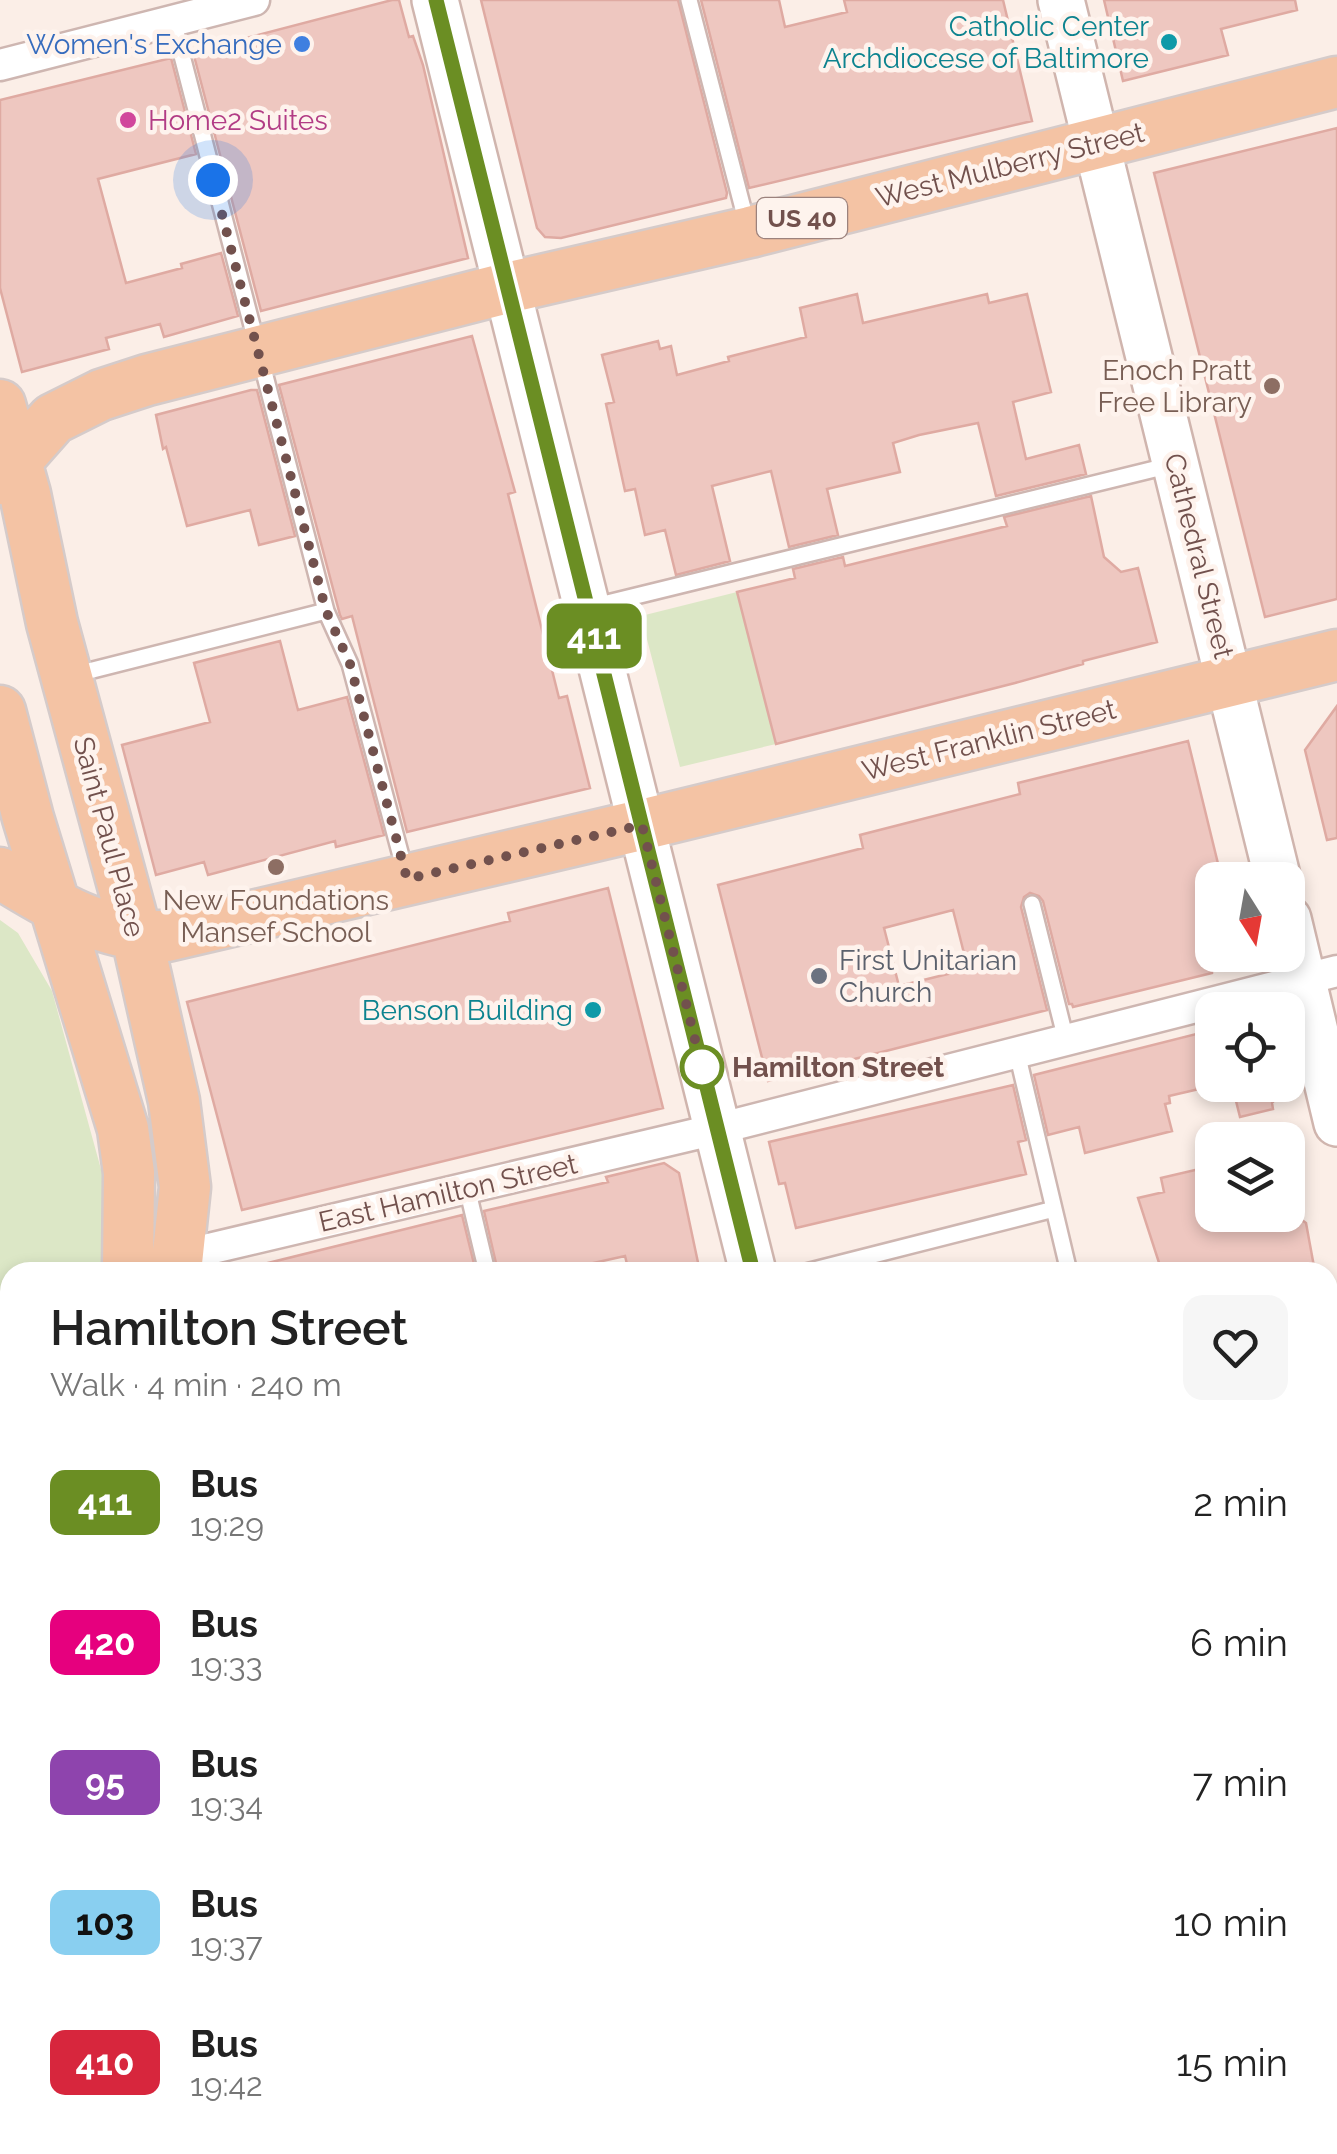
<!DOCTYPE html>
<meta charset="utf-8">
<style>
:root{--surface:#fff;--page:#f6f6f6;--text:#222;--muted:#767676}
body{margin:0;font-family:Raleway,sans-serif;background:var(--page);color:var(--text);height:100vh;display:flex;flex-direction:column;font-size:38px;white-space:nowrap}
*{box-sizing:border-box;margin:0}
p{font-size:32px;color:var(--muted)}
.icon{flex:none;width:55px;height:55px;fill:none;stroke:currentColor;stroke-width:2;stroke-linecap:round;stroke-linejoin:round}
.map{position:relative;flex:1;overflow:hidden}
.panel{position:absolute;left:0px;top:1262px;width:1338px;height:892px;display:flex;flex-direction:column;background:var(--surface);border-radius:30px 30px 0 0;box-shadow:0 5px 15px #0003}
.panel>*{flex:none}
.badge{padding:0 20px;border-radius:15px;font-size:35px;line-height:65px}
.needle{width:65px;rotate:169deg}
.tools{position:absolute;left:1195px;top:862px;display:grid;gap:20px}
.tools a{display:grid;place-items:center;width:110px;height:110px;border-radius:20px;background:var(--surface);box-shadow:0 5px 15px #0003;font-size:50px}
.you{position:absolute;width:50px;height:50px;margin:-25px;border:8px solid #fff;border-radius:50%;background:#1a73e8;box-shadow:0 0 0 15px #1a73e833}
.map>.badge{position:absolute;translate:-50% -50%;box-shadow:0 0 0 5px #fff}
.round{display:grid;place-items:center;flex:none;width:105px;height:105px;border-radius:20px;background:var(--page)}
.summary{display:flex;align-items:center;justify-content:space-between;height:170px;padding:0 50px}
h1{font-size:48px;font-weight:600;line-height:75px}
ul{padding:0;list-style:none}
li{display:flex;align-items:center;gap:30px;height:140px;padding:0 50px}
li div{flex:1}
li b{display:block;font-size:38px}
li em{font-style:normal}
li .badge{min-width:110px;font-weight:700;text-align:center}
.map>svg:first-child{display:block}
.green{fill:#dce7c6}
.building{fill:#eec7c0;stroke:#dfaaa2;stroke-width:2.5;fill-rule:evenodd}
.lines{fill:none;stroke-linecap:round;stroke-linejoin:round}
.lane-casing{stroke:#ceb6b1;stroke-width:20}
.street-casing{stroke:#ceb6b1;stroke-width:35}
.secondary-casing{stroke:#d0b5ae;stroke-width:50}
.primary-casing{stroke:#d5cbca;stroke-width:55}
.lane{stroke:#fff;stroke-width:15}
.street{stroke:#fff;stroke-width:30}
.secondary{stroke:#fff;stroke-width:45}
.primary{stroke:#f4c3a4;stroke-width:50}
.line-casing{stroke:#fff;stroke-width:22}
.line{stroke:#6b8e23;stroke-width:15}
.walk{stroke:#72514d;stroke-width:10;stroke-dasharray:0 18}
.culture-dot{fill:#0f9aa8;stroke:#fef3ed;stroke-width:4}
.shop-dot{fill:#3f7fe0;stroke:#fef3ed;stroke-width:4}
.hotel-dot{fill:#d1479c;stroke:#fef3ed;stroke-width:4}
.education-dot{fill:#8d6e63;stroke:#fef3ed;stroke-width:4}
.worship-dot{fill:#6b7280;stroke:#fef3ed;stroke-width:4}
.stop-dot{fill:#fff;stroke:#6b8e23;stroke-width:5}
.labels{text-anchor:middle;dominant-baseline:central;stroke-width:9;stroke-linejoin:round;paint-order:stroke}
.shield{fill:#fef3ed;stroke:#9c827d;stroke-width:2.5}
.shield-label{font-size:25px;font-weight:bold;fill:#72514d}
.culture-label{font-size:28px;fill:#0d838f;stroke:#fef3ed;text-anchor:end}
.shop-label{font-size:28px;fill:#366cbe;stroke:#fef3ed;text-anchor:end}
.hotel-label{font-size:28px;fill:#b23c85;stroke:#fef3ed;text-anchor:start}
.street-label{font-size:28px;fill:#72514d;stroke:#fef3ed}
.education-label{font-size:28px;fill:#785e54;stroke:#fef3ed;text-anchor:end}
.worship-label{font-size:28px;fill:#5b616d;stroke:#fef3ed;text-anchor:start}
.stop-label{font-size:28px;font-weight:bold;fill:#72514d;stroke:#fef3ed;text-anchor:start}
</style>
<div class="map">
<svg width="1337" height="2154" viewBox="0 0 1337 2154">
<rect width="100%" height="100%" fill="#fbeee7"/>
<path class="green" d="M737 592 776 744 680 767 641 616Z
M0 920 18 933 52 991 110 1202 109 1272H10V1333L0 1296Z
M1337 1979V2136L1328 2139V1981Z
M660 2145H784L786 2154H624Z
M871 2145H1059V2154H871Z
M1147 2145H1304L1268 2154H1149Z"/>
<path class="building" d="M392 0H399L409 37 413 36 423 65 468 258 261 311 193 52Z
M481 0H678L727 193 726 198 561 238 545 237 537 228Z
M701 0H779L785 27 847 12 844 0H1003L1032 121 749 188Z
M1104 0H1295L1297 10 1221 29 1228 55 1123 81Z
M171 58 196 154 98 179 126 283 182 268 181 264 221 253 238 316 164 337 160 324 106 338 109 349 22 372 0 288V100Z
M1337 128V599L1265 617 1154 173Z
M857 294 863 323 987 294 989 303 1027 294 1051 392 1013 402 1026 459 1079 445 1086 474 996 496 978 423 919 435 893 443 900 472 827 489 838 535 789 547 771 471 712 486 730 561 676 575 665 530 645 535 635 489 625 491 606 404 614 402 602 355 658 341 660 349 671 346 677 375 729 361 728 357 806 337 800 308Z
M472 336 515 492 508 494 559 698 567 696 590 788 407 832 352 616 342 619 340 615 279 385Z
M251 390H257L295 536 259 545 250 510 187 526 166 447 163 449 156 415Z
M1091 496 1104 557 1121 572 1138 568 1157 642 1083 661V664L1015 683 776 744 737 592 795 578 793 569 843 557 845 566 1007 526 1004 517Z
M280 641 298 710 347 697 384 835 336 847 335 841 208 875 204 862 156 875 122 745 210 722 194 663Z
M1337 706V838L1327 840 1305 750Z
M1188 741 1222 880H1212V973L1073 1007 1072 1004H1069L1043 901 1039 896 1030 893 1024 897 1021 907 1047 1010 768 1081 718 885 863 848 860 835 1020 794 1018 783ZM953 910 968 969 899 986 884 928Z
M608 888 663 1108 242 1210 187 1002 510 921 508 913Z
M1212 1030V1086L1169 1096 1170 1103 1165 1104 1172 1131 1085 1153 1079 1127 1048 1135 1034 1075Z
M1013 1085 1026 1140 1018 1142 1026 1174 796 1228 785 1183 779 1184 769 1142Z
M1232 1085H1289L1272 1103 1273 1109 1240 1117Z
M664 1163 679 1173 700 1272H629L625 1256 553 1272H498L484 1211 608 1182 606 1177Z
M1212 1166V1215H1295L1306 1223 1315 1272H1162L1138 1198 1164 1192 1161 1178Z
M462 1215 476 1272H270L268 1263Z"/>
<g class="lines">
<defs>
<path id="lane" d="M689 0 747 224
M173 21 326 611 350 664 406 875
M591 607 1171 465
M73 675 326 611
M1032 904 1066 1040
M1017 1053 1069 1272
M467 1188 487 1272
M806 1272 1054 1209
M0 1530 10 1568
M1330 1629 1337 1660"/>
<path id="street" d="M0 65 254 0
M179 1256 717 1129 1337 971"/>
<path id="secondary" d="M435 0 753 1272
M1061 0 1278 880
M1288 919 1337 1123
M1328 1368 1337 1365
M0 1701 10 1699
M1328 1955 1337 1953
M515 2154 552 2145
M829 2154 830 2145
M1098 2154 1099 2145"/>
<path id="primary" d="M0 405 25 494 52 623 137 937 174 1101 185 1187 176 1272
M0 479 53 419 101 395 147 380 507 288 750 232 1337 82
M0 711 28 818 123 1129 129 1173 128 1272
M0 873C51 905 106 938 167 936L641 825 1337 655
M0 1366 10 1373
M0 1406 10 1432
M240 2145 243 2154"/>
</defs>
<use href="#lane" class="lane-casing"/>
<use href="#street" class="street-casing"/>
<use href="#secondary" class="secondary-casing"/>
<use href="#primary" class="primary-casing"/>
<use href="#lane" class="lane"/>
<use href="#street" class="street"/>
<use href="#secondary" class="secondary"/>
<use href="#primary" class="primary"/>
</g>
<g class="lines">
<defs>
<path id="line" d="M436 0 753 1272"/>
</defs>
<use href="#line" class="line-casing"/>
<use href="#line" class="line"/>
<path class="walk" d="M213 180 326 611 350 664 407 879 642 825 703 1072 702 1067"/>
</g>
<g class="culture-dot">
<circle cx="1169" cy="42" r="10"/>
<circle cx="593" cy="1010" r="10"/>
</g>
<circle class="shop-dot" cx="302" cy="44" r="10"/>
<circle class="hotel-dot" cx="128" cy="120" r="10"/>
<g class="education-dot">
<circle cx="1272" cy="386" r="10"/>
<circle cx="276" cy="867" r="10"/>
</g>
<circle class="worship-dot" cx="819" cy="976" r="10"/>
<circle class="stop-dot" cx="702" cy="1067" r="20"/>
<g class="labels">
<rect class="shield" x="757" y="198" width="90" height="40" rx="8"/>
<g class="shield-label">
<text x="802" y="218">US 40</text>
</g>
<g class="culture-label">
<text x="1149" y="26">Catholic Center<tspan x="1149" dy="32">Archdiocese of Baltimore</tspan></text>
<text x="573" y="1010">Benson Building</text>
</g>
<g class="shop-label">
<text x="282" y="44">Women's Exchange</text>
</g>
<g class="hotel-label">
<text x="148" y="120">Home2 Suites</text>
</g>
<g class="street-label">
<text transform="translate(1010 165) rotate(-14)">West Mulberry Street</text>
<text transform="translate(1199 556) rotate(76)">Cathedral Street</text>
<text transform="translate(989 740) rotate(-14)">West Franklin Street</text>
<text transform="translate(109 837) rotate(75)">Saint Paul Place</text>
<text transform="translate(448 1193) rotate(-13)">East Hamilton Street</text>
</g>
<g class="education-label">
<text x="1252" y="370">Enoch Pratt<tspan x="1252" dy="32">Free Library</tspan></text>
<text x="276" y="900" text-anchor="middle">New Foundations<tspan x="276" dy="32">Mansef School</tspan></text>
</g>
<g class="worship-label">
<text x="839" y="960">First Unitarian<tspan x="839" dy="32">Church</tspan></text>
</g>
<g class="stop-label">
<text x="732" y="1067">Hamilton Street</text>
</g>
</g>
</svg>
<div class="tools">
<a><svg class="needle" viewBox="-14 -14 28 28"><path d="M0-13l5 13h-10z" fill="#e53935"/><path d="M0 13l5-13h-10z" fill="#767676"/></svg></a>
<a><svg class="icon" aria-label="locate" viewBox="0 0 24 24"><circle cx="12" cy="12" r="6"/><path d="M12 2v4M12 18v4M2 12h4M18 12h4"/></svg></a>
<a><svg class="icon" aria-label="layers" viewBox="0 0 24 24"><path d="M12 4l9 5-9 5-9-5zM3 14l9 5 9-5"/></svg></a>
</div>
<div class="you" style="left:213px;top:180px"></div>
<b class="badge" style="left:594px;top:636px;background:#6b8e23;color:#fff">411</b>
<section class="panel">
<div class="summary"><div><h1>Hamilton Street</h1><p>Walk · 4 min · 240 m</p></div><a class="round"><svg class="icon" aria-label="heart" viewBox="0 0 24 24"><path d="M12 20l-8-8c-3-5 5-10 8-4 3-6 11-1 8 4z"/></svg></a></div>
<ul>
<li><span class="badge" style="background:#6b8e23;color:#fff">411</span><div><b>Bus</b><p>19:29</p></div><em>2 min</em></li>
<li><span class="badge" style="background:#e6007e;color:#fff">420</span><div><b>Bus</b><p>19:33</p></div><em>6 min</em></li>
<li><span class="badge" style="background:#8e44ad;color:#fff">95</span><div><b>Bus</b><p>19:34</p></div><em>7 min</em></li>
<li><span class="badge" style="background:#89cff0;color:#111">103</span><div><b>Bus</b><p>19:37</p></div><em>10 min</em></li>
<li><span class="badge" style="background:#d7263d;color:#fff">410</span><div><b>Bus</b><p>19:42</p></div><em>15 min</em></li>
</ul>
</section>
</div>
